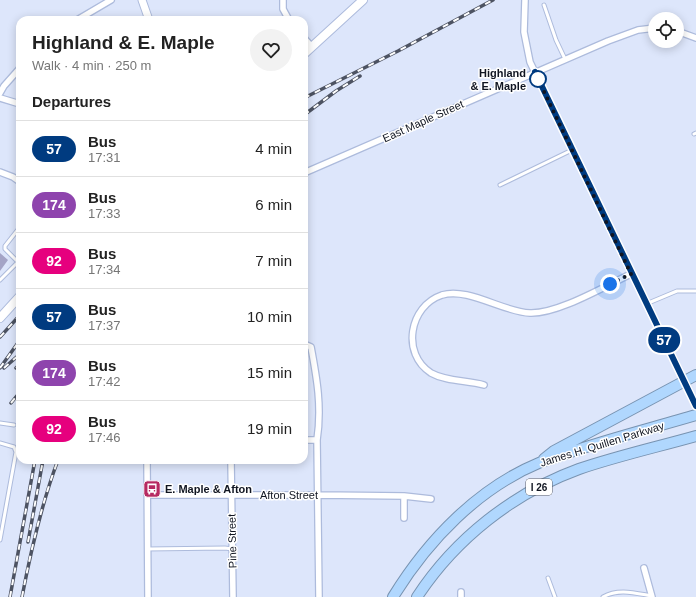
<!DOCTYPE html>
<meta charset="utf-8">
<style>
:root{--surface:#fff;--page:#f2f2f2;--text:#222;--muted:#767676;--line:#e0e0e0}
body{margin:0;font-family:Helvetica,sans-serif;background:var(--page);color:var(--text);height:100vh;display:flex;flex-direction:column;font-size:15px;white-space:nowrap}
*{box-sizing:border-box;margin:0}
p{font-size:13px;color:var(--muted)}
.icon{flex:none;width:22px;height:22px;fill:none;stroke:currentColor;stroke-width:2;stroke-linecap:round;stroke-linejoin:round}
.map{position:relative;flex:1;overflow:hidden}
.sheet{position:absolute;left:16px;top:16px;width:292px;height:448px;display:flex;flex-direction:column;background:var(--surface);border-radius:12px;box-shadow:0 2px 10px #0003}
.sheet>*{flex:none}
.badge{padding:0 8px;border-radius:13px;font-size:14px;line-height:26px}
.fabs{position:absolute;left:648px;top:12px;display:grid;gap:8px}
.fabs a{display:grid;place-items:center;width:36px;height:36px;border-radius:50%;background:var(--surface);box-shadow:0 2px 10px #0003;font-size:20px}
.you{position:absolute;width:20px;height:20px;margin:-10px;border:3px solid #fff;border-radius:50%;background:#1a73e8;box-shadow:0 0 0 6px #1a73e833}
.map>.badge{position:absolute;translate:-50% -50%;box-shadow:0 0 0 2px #fff}
h2{padding:0 16px;font-size:15px;line-height:36px}
.round{display:grid;place-items:center;flex:none;width:42px;height:42px;border-radius:21px;background:var(--page)}
.summary{display:flex;align-items:center;justify-content:space-between;height:68px;padding:0 16px}
h1{font-size:19px;font-weight:700;line-height:30px}
ul{padding:0;list-style:none}
li{display:flex;align-items:center;gap:12px;height:56px;padding:0 16px;border-top:1px solid var(--line)}
li div{flex:1}
li b{display:block;font-size:15px}
li em{font-style:normal}
li .badge{min-width:44px;font-weight:700;text-align:center}
.map>svg:first-child{display:block}
.building{fill:#a4a4c6}
.lines{fill:none;stroke-linecap:round;stroke-linejoin:round}
.service-casing{stroke:#adbbdc;stroke-width:5}
.minor-casing{stroke:#adbbdc;stroke-width:8}
.tertiary-casing{stroke:#adbbdc;stroke-width:9}
.secondary-casing{stroke:#adbbdc;stroke-width:10}
.motorway-casing{stroke:#7893b1;stroke-width:12}
.service{stroke:#fff;stroke-width:3}
.minor{stroke:#fff;stroke-width:5.5}
.tertiary{stroke:#fff;stroke-width:7}
.secondary{stroke:#fff;stroke-width:8}
.motorway{stroke:#b0d7fe;stroke-width:10}
.rail-casing{stroke:#4d5362;stroke-width:3.5}
.rail{stroke:#fff;stroke-width:2;stroke-dasharray:6;stroke-linecap:butt}
.minor-bridge-casing{stroke:#adbbdc;stroke-width:8;stroke-linecap:butt}
.minor-bridge{stroke:#fff;stroke-width:5.5}
.line-casing{stroke:#fff;stroke-width:9}
.line{stroke:#003b80;stroke-width:6}
.walk{stroke:#101521;stroke-width:4;stroke-dasharray:0 7.2}
.stop-dot{fill:#fff;stroke:#003b80;stroke-width:2}
.labels{text-anchor:middle;dominant-baseline:central;stroke-width:3;stroke-linejoin:round;paint-order:stroke}
.shield{fill:#fff;stroke:#585b64;stroke-width:1}
.shield-label{font-size:10px;font-weight:bold;fill:#101521}
.stop-label{font-size:11px;font-weight:bold;fill:#101521;stroke:#fff;text-anchor:end}
.street-label{font-size:11px;fill:#101521;stroke:#fff}
.poi-label{font-size:11px;font-weight:bold;fill:#101521;stroke:#fff;text-anchor:start}
</style>
<div class="map">
<svg width="696" height="597" viewBox="0 0 696 597">
<rect width="100%" height="100%" fill="#dde6fb"/>
<path class="building" d="M0 253 8 260 0 271Z"/>
<g class="lines">
<defs>
<path id="service" d="M544 5 556 40 565 59
M694 134 696 133
M500 185 572 150
M18 262 5 249V246L20 227
M0 280 20 260
M646 304 677 291H696
M0 423 14 425
M0 443 14 447 16 452 0 540
M147 549 225 548 232 549
M548 578 555 597
M603 597C618 588 635 593 652 596"/>
<path id="minor" d="M283 0V9L289 20
M525 0 524 32 530 62 675 362
M77 20 111 0
M677 31 696 38
M304 38 312 47
M0 93 4 86 20 68
M0 98 20 104
M0 172 13 177 20 182
M304 173 608 41 638 30 655 28
M304 344 311 347C317 379 322 407 317 440L319 597
M484 385C468 380 447 382 431 373 401 354 409 306 442 295 468 287 503 312 530 313 558 314 605 286 631 274
M304 440H317
M147 460 148 597
M231 460 233 597
M147 495H319L404 496 431 499
M404 496V518
M644 568 652 597
M461 592V597"/>
<path id="tertiary" d="M142 0 149 20"/>
<path id="secondary" d="M304 54 363 0
M0 318 20 296"/>
<path id="motorway" d="M544 459 554 451 696 375
M393 597C428 540 478 488 541 462 549 459 557 457 565 454 608 439 652 428 696 415
M417 597C455 539 513 493 579 469 617 456 657 447 696 436"/>
</defs>
<use href="#service" class="service-casing"/>
<use href="#minor" class="minor-casing"/>
<use href="#tertiary" class="tertiary-casing"/>
<use href="#secondary" class="secondary-casing"/>
<use href="#motorway" class="motorway-casing"/>
<use href="#service" class="service"/>
<use href="#minor" class="minor"/>
<use href="#tertiary" class="tertiary"/>
<use href="#secondary" class="secondary"/>
<use href="#motorway" class="motorway"/>
<defs>
<path id="rail" d="M304 98 398 51 493 0
M304 115 336 91 360 76
M0 337 20 315
M0 368 20 340
M4 368 20 354
M16 368 20 364
M11 403 20 392
M28 542 43 460
M10 597 35 460
M22 597C31 550 41 505 58 460"/>
</defs>
<use href="#rail" class="rail-casing"/>
<use href="#rail" class="rail"/>
<defs>
<path id="minor-bridge" d="M675 362 696 406"/>
</defs>
<use href="#minor-bridge" class="minor-bridge-casing"/>
<use href="#minor-bridge" class="minor-bridge"/>
</g>
<g class="lines">
<defs>
<path id="line" d="M535 72 696 406"/>
</defs>
<use href="#line" class="line-casing"/>
<use href="#line" class="line"/>
<path class="walk" d="M538 79 631 274 610 284"/>
</g>
<defs>
<symbol id="bus-square" viewBox="-11 -11 22 22"><rect x="-9" y="-9" width="18" height="18" rx="4" fill="#b62961" stroke="#fff"/><path d="M-5-6H5V4H4V6H2V4H-2V6H-4V4H-5ZM-3.5-4V0h7V-4ZM-3.5 1.2v1.5H-2V1.2ZM2 1.2v1.5H3.5V1.2Z" fill="#fff"/></symbol>
</defs>
<g fill-rule="evenodd">
<use href="#bus-square" x="142" y="479" width="20" height="20"/>
</g>
<circle class="stop-dot" cx="538" cy="79" r="8"/>
<g class="labels">
<rect class="shield" x="526" y="479" width="26" height="16" rx="3"/>
<g class="shield-label">
<text x="539" y="487">I 26</text>
</g>
<g class="stop-label">
<text x="526" y="73">Highland<tspan x="526" dy="13">&amp; E. Maple</tspan></text>
</g>
<g class="street-label">
<text transform="translate(423 121) rotate(-24)">East Maple Street</text>
<text transform="translate(602 444) rotate(-17)">James H. Quillen Parkway</text>
<text x="289" y="495">Afton Street</text>
<text transform="translate(232 541) rotate(-91)">Pine Street</text>
</g>
<g class="poi-label">
<text x="165" y="489">E. Maple &amp; Afton</text>
</g>
</g>
</svg>
<div class="fabs">
<a><svg class="icon" aria-label="locate" viewBox="0 0 24 24"><circle cx="12" cy="12" r="6"/><path d="M12 2v4M12 18v4M2 12h4M18 12h4"/></svg></a>
</div>
<div class="you" style="left:610px;top:284px"></div>
<b class="badge" style="left:664px;top:340px;background:#003b80;color:#fff">57</b>
<section class="sheet">
<div class="summary"><div><h1>Highland &amp; E. Maple</h1><p>Walk · 4 min · 250 m</p></div><a class="round"><svg class="icon" aria-label="heart" viewBox="0 0 24 24"><path d="M12 20l-8-8c-3-5 5-10 8-4 3-6 11-1 8 4z"/></svg></a></div>
<h2>Departures</h2>
<ul>
<li><span class="badge" style="background:#003b80;color:#fff">57</span><div><b>Bus</b><p>17:31</p></div><em>4 min</em></li>
<li><span class="badge" style="background:#8e44ad;color:#fff">174</span><div><b>Bus</b><p>17:33</p></div><em>6 min</em></li>
<li><span class="badge" style="background:#e6007e;color:#fff">92</span><div><b>Bus</b><p>17:34</p></div><em>7 min</em></li>
<li><span class="badge" style="background:#003b80;color:#fff">57</span><div><b>Bus</b><p>17:37</p></div><em>10 min</em></li>
<li><span class="badge" style="background:#8e44ad;color:#fff">174</span><div><b>Bus</b><p>17:42</p></div><em>15 min</em></li>
<li><span class="badge" style="background:#e6007e;color:#fff">92</span><div><b>Bus</b><p>17:46</p></div><em>19 min</em></li>
</ul>
</section>
</div>
